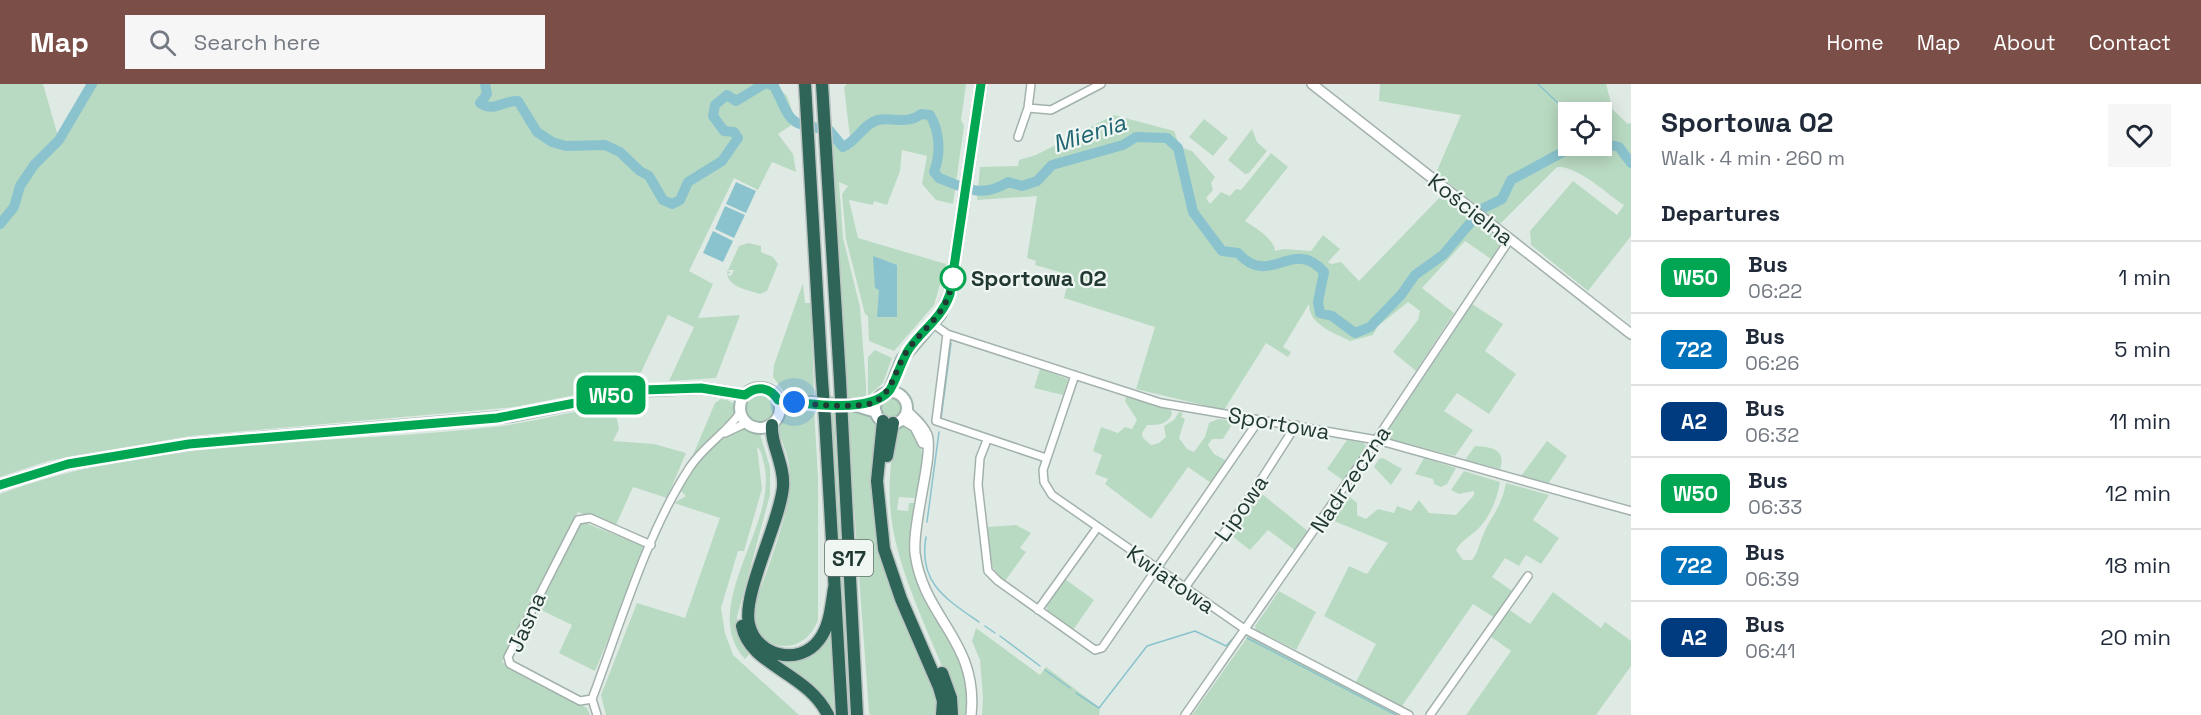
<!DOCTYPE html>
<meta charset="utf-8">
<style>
:root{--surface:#fff;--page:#f6f6f7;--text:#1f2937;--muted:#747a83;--line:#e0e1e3;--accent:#7b4f48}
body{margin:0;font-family:"Space Grotesk",sans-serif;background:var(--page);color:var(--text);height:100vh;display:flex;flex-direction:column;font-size:22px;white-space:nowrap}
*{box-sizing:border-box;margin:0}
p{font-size:20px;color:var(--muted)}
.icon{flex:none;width:33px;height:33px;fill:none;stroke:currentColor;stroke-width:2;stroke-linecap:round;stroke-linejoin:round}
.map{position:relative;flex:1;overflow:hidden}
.panel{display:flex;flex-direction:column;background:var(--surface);width:570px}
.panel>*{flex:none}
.badge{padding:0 12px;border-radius:9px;font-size:21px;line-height:39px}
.buttons{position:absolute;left:1558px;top:18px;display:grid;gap:12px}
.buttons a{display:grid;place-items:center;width:54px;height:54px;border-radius:0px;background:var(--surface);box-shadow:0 3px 15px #0003;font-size:30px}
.you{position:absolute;width:30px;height:30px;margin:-15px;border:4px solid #fff;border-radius:50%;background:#1a73e8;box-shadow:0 0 0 9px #1a73e833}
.map>.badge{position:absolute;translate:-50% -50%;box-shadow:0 0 0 3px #fff}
h2{padding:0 30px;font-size:22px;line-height:54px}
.round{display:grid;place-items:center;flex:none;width:63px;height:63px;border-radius:0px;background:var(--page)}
.head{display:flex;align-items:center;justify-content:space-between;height:102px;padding:0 30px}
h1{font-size:28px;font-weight:700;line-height:45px}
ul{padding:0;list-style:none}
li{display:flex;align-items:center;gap:18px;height:72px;padding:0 30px;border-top:2px solid var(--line)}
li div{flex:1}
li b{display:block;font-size:22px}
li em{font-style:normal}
li .badge{min-width:66px;font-weight:700;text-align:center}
header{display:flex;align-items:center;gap:36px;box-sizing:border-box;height:84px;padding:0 30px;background:var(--accent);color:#fff}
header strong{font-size:28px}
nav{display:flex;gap:33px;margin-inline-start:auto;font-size:21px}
.search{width:420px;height:54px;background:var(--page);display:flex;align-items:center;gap:15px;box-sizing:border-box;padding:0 21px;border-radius:0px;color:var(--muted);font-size:22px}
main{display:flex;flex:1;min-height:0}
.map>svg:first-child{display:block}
.green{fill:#b9dac2;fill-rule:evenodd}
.water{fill:#8ac3cd}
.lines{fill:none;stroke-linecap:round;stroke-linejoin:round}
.stream{stroke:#8ac3cd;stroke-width:1.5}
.river{stroke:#8ac3cd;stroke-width:10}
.minor-casing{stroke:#a3b1ac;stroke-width:10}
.tertiary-casing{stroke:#a3b1ac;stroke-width:12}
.secondary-casing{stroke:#9fb5ad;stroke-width:14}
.motorway-casing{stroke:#bcc4c2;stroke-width:15}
.minor{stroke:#fff;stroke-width:7}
.tertiary{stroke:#fff;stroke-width:9}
.secondary{stroke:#fff;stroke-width:10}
.motorway{stroke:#2f6458;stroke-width:12}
.motorway-bridge-casing{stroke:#bcc4c2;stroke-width:15;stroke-linecap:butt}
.motorway-bridge{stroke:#2f6458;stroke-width:12}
.line-casing{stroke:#fff;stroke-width:14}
.line{stroke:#00a651;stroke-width:9}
.walk{stroke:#213932;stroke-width:6;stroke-dasharray:0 10.8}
.stop-dot{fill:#fff;stroke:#00a651;stroke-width:3}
.labels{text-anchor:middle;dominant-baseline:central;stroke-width:4.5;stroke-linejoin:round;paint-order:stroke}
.shield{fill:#f0f7f3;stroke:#5f726c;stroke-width:1.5}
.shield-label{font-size:21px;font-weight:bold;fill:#213932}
.street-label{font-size:22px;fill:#213932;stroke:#f0f7f3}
.stop-label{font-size:22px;font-weight:bold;fill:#213932;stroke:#f0f7f3;text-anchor:start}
.water-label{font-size:24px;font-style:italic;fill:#1f6572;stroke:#f0f7f3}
</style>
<header>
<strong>Map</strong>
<div class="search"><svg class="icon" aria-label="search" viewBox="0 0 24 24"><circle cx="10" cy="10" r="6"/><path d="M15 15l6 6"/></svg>Search here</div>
<nav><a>Home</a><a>Map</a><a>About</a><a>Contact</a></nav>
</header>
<main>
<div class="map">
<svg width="1631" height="631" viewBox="0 0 1631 631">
<rect width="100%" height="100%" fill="#e0eae5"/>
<path class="green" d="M0 0H43L58 52 88 0H774L787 12 796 38 778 50 793 70 796 88 772 78 758 106 734 94 689 187 713 200 698 234 740 231 716 294 669 297 694 243 668 231 636 299 515 323 190 352 48 377 0 393Z
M847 0H966L961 36 964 42 953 120 936 116 922 100 927 72 902 66 900 87 887 121 874 117 873 121 849 116 858 154 946 180 934 221 894 267 869 257 868 232 865 230 846 155 842 110 848 102 839 98 843 154 860 223 866 301V313L847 314 832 54 843 67 851 62 844 3Z
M1380 0H1606L1613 26 1628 40 1631 39V152L1588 207 1531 161 1530 147 1573 97 1617 131 1624 121C1607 110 1577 81 1557 83L1500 140 1436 89 1461 31 1379 17ZM1569 28H1602V62H1569Z
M1114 31 1174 47 1180 63 1192 67 1215 93 1211 99 1213 106 1206 114 1210 120 1221 108 1230 112 1236 105 1241 106 1271 69 1288 83 1245 137C1255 143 1275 156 1275 167L1284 165 1311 167 1323 151 1340 165 1328 178 1331 180 1341 178 1359 197 1443 110 1499 154 1501 160 1491 175 1465 157 1422 204 1454 229 1416 287 1393 268 1418 236 1420 227 1408 218 1378 242 1373 251 1350 257C1333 248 1309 241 1309 220L1283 263 1291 268 1288 273 1266 259 1224 326 1136 305 1155 243 1064 214 1070 191 1035 181 1036 177 1027 174 1037 112 977 116 980 83 1018 82 1019 76 1036 71Z
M1204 35 1228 54 1213 72 1189 53Z
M1252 45 1257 58 1267 67 1249 89 1245 90 1228 76Z
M748 159 761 162V168L773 173 778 180 767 207 760 210C748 206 726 203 727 187L731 188 727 191 731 192 734 186H728L739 162Z
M803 199 805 219H811L814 312H787L773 293 774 281Z
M1472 220 1503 240 1485 267 1516 290 1489 330 1457 309 1444 327 1473 346 1455 372 1389 355 1388 346Z
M875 266 892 274 883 299 868 312V273Z
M1040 285 1068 295 1063 311 1034 304Z
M743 324a16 16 0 1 1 32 0a16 16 0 1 1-32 0Z
M880 323a12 12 0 1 1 24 0a12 12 0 1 1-24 0Z
M1126 312 1171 326 1172 330C1167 341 1158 341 1147 341L1142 349 1143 354 1151 361 1159 359 1166 353 1164 342 1174 336 1179 328 1183 329 1181 333 1185 335 1179 354 1187 365 1194 368 1205 353 1209 339 1218 335 1234 337 1223 355H1212L1208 361 1214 370 1227 377 1211 399 1188 383 1151 435 1105 400 1108 395 1095 390 1102 371 1093 367 1101 343 1118 349 1125 343 1132 345 1137 336 1125 317Z
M721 315C730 316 737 319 736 329L690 378 715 319Z
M613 317 619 345 613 357 654 360 686 369 667 414 633 403 615 443 578 428 502 578 587 624 590 631H0V410C157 351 337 362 502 342 536 337 570 328 604 322Z
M806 324 814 325 818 393V536C803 577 752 565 753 531 754 517 762 501 767 487 778 454 793 417 789 381 787 369 782 357 778 346L787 329Z
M850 324 873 331 879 340 874 425 937 612 938 631H870L869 628 847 327Z
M831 329H834L850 631H847Z
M907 340C930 367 922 382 915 414L899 413 897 426 908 427 909 419H915L911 469 961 574 968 601 967 631H956C952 603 941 580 930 554 898 476 877 427 898 342Z
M741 343 760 350 770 383V411L737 533 738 543 751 568 745 575C697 523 779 441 764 380 762 373 762 367 757 363L762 405 744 467H738L721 524 725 549 733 571 799 631H606L601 611 637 519 685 534 720 434 674 419 686 412 681 407 682 403C696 376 715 357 741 343Z
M1347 356 1364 359 1366 363 1344 397 1327 385Z
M1547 357 1567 372 1548 400 1521 392Z
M1475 362C1491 363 1507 365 1500 385L1465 376Z
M1383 374 1402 385 1391 401 1374 383 1379 375Z
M1424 374 1456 384 1447 400 1441 403 1434 400 1433 395 1415 390Z
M1464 387 1500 398C1497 416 1490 433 1477 446 1468 454 1462 456 1456 466L1463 476H1472C1479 467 1479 459 1484 449 1493 429 1501 424 1506 399L1549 411 1533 436 1559 454 1541 480 1526 471 1519 482 1505 474 1492 493 1514 508 1495 534 1473 520 1402 622 1356 598 1376 560 1324 532 1349 482 1367 490 1388 459 1329 435 1346 410 1357 419V431L1366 435 1378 425 1394 429 1397 422 1411 427 1419 416 1429 429 1456 431 1474 411V407L1459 410 1451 406Z
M1257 406 1309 448 1296 467 1268 446 1250 466 1227 448Z
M583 438 646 463 595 587 559 569 572 541 537 524 578 439Z
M1016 441 1031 449 1020 464 1026 468 1005 497C987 484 988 464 986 443Z
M1065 495 1094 516 1073 546 1048 528 1046 521Z
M1279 507 1316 528 1296 566 1256 546 1255 542Z
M1553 508 1601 544 1605 538 1631 557V582L1596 631H1466L1511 567 1490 552 1508 525 1530 540Z
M831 542 834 631 806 596 753 558 785 576Z
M976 544 1040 591 1046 583 1100 624 1099 631H982L983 614 980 576 972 557Z
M1249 551 1399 631H1192Z"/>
<path class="water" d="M736 98 756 107 746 129 726 120Z
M725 122 745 131 734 154 715 145Z
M713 147 733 157 723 178 703 169Z
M873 172 897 181V233H877L879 206 875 204Z"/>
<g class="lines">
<path class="stream" d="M1538 0 1560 21 1569 35
M941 335 951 259
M927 438 939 348
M926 453C918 499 946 515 979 538
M985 542 995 549
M1000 552 1040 582
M1247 554 1396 631
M1045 586 1070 604
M1076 609 1099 624 1147 562 1195 547 1226 562 1238 549"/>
<path class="river" d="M485 0 487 10 480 19C495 29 503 16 518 17L537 48 552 58 566 62 605 61 620 68 640 87 649 92 663 116 672 120 680 116 688 98 722 77 738 54 734 48 724 47 713 32 715 21 727 11 736 17 764 0
M768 0 774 2C793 39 785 39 829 46L843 63C857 57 864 39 878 36 894 33 908 41 921 30L930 31C940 48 941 69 934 88L939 94C965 104 982 115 1008 98L1022 102 1037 97 1052 81 1123 61 1136 53 1167 54 1178 64 1193 128 1222 167 1238 169C1270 205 1293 152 1324 188L1318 218 1320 229 1332 232 1355 249 1370 243 1401 211 1415 191 1443 171 1482 125 1502 115 1511 96 1574 62
M1602 59 1619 63 1631 79
M0 140 14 123 20 102 34 81 59 56 92 0"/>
<defs>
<path id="minor" d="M1031 0 1028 24 1051 26 1101 0
M1018 53 1028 24
M932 239 947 250 1161 319 1377 356 1631 427
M947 250 936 337 1046 374
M1075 291 1043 386 1044 398 1052 411 1246 546 1409 631
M725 349 746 339
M987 356 980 374 978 401 988 487 998 497 1095 566 1102 564 1259 336
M1184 505 1254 407 1296 341
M1038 526 1097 444
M592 615 580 617 510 580 508 573 578 436 590 434 651 461
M592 615C620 541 647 448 690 383 704 362 726 349 740 329
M592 615 597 631
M1185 631 1362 377 1510 155
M1430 631 1528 492"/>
<path id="tertiary" d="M1312 0 1631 250
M907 327C915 335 923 341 927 351 934 371 912 438 915 469 923 534 979 557 971 631
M902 335 915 343 923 359"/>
<path id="secondary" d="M740 324a20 20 0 1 1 40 0a20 20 0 1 1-40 0Z
M889 308 902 275 940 231 950 210 981 0
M875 324a16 16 0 1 1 32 0a16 16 0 1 1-32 0Z
M778 316 853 321 876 328
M0 401 68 380 189 360 512 332 636 307 701 304 745 311"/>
<path id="motorway" d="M805 0 822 296
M822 0 840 296
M825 335 842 631
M842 336 857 631
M883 337 877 397 884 465 901 515 939 603 943 617 942 631
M772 341C770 359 785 381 783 403 780 438 742 510 749 540 756 572 799 583 819 556 830 542 831 522 834 504
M887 372 893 339
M742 542C750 582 807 588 828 631
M942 589 951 614 952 631"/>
</defs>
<use href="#minor" class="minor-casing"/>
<use href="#tertiary" class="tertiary-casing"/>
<use href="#secondary" class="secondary-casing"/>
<use href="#motorway" class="motorway-casing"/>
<use href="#minor" class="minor"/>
<use href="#tertiary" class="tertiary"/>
<use href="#secondary" class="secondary"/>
<use href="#motorway" class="motorway"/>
<defs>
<path id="motorway-bridge" d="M822 296 825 335
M840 296 842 336"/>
</defs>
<use href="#motorway-bridge" class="motorway-bridge-casing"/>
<use href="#motorway-bridge" class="motorway-bridge"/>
</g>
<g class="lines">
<defs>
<path id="line" d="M0 401 68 380 189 360 497 334 643 306 701 304 745 311C757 301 770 303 778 316 808 320 869 330 889 307 894 302 902 275 909 265 923 245 942 234 950 210L981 0"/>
</defs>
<use href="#line" class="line-casing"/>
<use href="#line" class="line"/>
<path class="walk" d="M794 318C808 321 866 325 877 317 896 302 895 282 910 263 930 237 947 230 953 194"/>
</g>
<circle class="stop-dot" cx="953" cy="194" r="12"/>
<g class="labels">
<rect class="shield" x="825" y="456" width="48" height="36" rx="4.5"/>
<g class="shield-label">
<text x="849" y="474">S17</text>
</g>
<g class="street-label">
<text transform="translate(1471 125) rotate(38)">Kościelna</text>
<text transform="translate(1279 339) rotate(10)">Sportowa</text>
<text transform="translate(1350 395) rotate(-56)">Nadrzeczna</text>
<text transform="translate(1241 424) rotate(-55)">Lipowa</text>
<text transform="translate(1171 495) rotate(35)">Kwiatowa</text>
<text transform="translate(526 538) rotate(-66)">Jasna</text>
</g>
<g class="stop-label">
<text x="971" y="194">Sportowa 02</text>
</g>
<g class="water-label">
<text transform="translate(1089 49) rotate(-18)">Mienia</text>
</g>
</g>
</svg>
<div class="buttons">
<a><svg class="icon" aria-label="locate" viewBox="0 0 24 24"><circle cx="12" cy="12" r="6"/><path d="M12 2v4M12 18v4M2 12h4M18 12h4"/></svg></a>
</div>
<div class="you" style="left:794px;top:318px"></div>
<b class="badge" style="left:611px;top:311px;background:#00a651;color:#fff">W50</b>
</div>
<section class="panel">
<div class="head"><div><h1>Sportowa 02</h1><p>Walk · 4 min · 260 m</p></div><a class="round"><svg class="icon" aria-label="heart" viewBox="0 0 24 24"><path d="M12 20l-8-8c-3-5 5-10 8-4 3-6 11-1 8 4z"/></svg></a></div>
<h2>Departures</h2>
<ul>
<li><span class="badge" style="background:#00a651;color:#fff">W50</span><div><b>Bus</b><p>06:22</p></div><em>1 min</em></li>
<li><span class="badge" style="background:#0072bc;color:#fff">722</span><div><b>Bus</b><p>06:26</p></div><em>5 min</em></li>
<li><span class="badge" style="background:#003b80;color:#fff">A2</span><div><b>Bus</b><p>06:32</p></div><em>11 min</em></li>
<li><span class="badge" style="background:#00a651;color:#fff">W50</span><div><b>Bus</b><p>06:33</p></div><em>12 min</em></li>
<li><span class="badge" style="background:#0072bc;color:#fff">722</span><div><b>Bus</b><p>06:39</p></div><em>18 min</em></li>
<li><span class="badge" style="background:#003b80;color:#fff">A2</span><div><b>Bus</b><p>06:41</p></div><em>20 min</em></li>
</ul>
</section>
</main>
